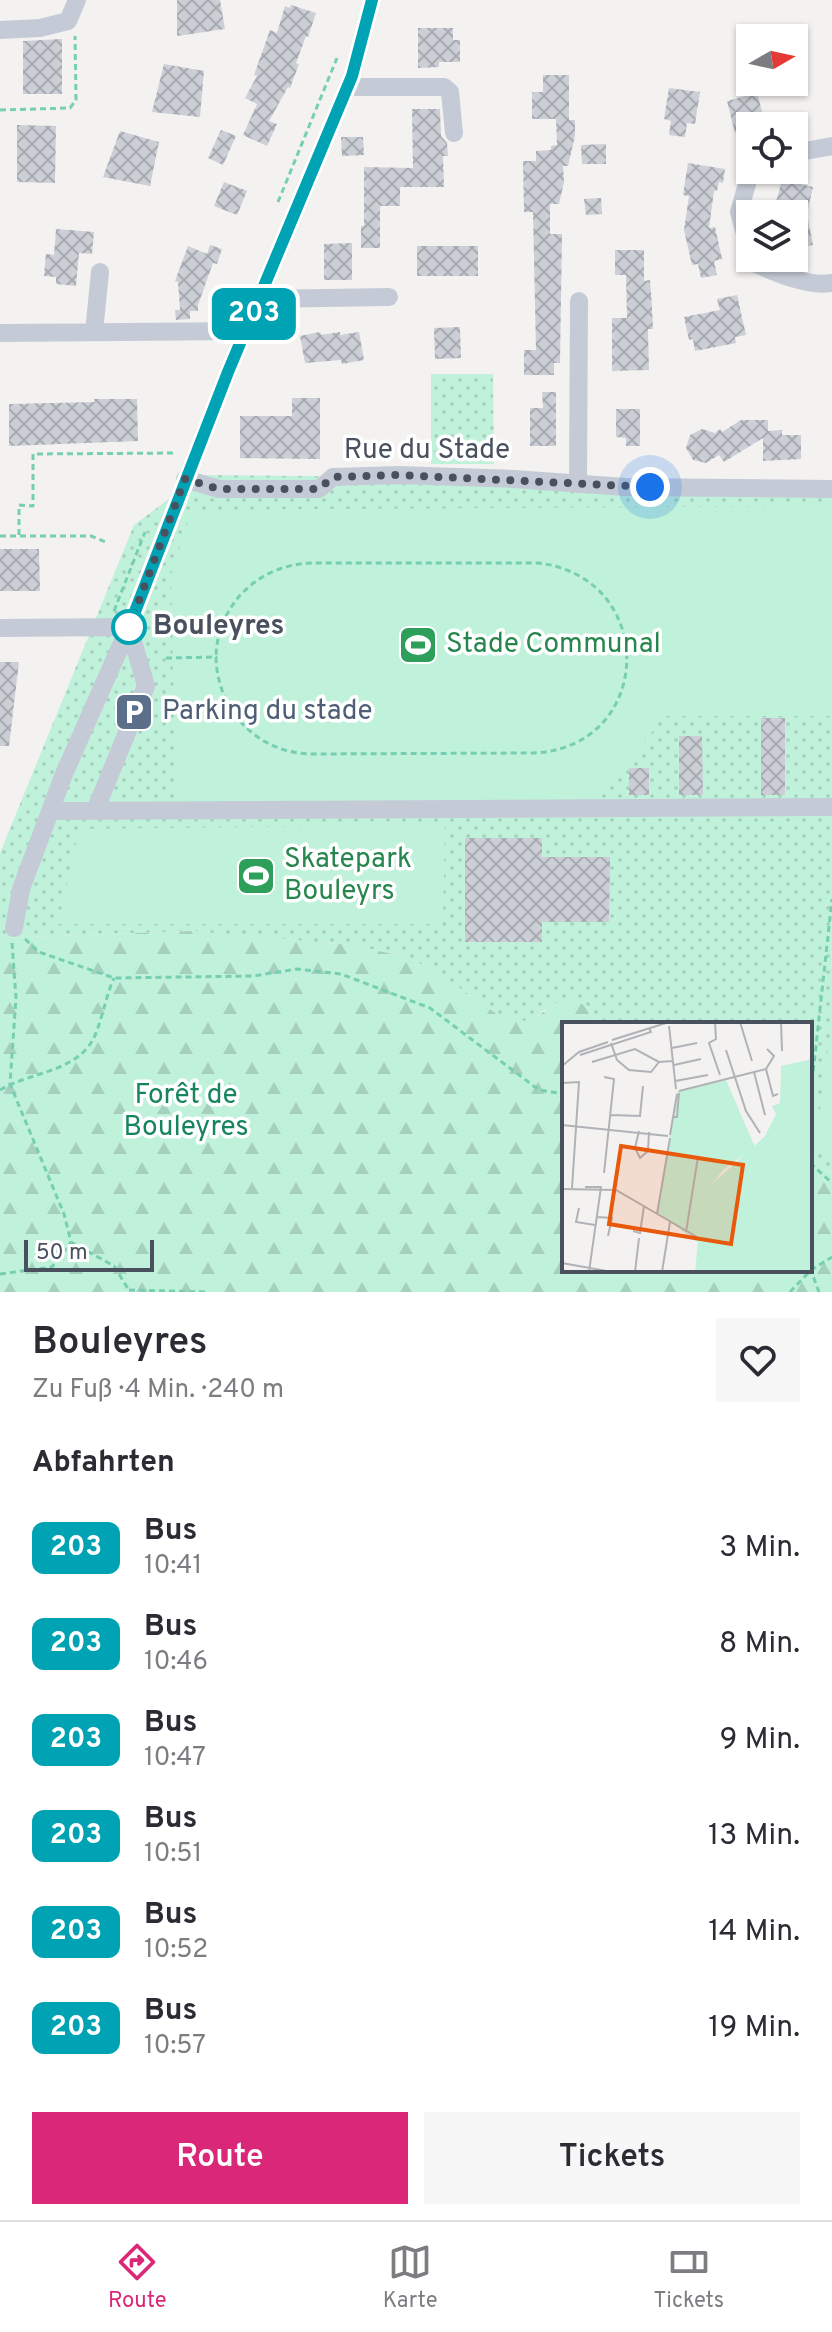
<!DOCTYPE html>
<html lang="de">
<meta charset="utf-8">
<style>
:root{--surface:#fff;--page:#f7f7f7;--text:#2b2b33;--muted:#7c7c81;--line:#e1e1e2;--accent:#db2777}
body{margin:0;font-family:Overpass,sans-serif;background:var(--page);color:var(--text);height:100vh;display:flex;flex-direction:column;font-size:30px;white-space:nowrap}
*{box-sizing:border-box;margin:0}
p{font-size:26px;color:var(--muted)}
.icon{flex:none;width:44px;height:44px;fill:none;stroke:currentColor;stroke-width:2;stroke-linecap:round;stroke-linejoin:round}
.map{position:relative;height:1292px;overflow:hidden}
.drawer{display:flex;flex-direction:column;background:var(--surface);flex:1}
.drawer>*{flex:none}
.badge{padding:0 16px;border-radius:12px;font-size:28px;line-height:52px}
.needle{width:52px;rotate:81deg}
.controls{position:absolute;left:736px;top:24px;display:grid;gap:16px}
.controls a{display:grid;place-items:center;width:72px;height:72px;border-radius:0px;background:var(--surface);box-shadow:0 2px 6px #0004;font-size:40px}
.scale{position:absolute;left:24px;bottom:20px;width:130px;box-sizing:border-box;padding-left:8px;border:4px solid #49515f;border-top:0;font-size:22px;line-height:28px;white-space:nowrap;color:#49515f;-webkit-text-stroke:6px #fff;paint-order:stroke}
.you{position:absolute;width:40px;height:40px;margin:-20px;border:6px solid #fff;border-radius:50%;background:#1a73e8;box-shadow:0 0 0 12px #1a73e833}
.map>.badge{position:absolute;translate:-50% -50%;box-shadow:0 0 0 4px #fff}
h2{padding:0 32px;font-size:30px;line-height:72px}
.round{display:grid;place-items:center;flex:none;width:84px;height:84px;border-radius:0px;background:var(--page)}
.head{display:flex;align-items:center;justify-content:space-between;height:136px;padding:0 32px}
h1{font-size:38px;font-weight:600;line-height:60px}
.action{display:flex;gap:16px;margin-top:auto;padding:16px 32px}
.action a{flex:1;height:92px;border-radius:0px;background:var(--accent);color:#fff;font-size:32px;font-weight:600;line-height:92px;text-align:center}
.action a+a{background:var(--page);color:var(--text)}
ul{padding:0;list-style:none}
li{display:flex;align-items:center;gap:24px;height:96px;padding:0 32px}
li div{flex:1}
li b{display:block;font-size:30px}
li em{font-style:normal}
li .badge{min-width:88px;font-weight:700;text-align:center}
.tabs{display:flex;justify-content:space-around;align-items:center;height:112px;border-top:2px solid var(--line);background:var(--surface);font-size:22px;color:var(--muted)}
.tabs a{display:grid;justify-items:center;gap:4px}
.tabs .on{color:var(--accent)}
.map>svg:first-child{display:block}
.grass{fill:url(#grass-dots)}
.forest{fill:url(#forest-firs)}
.garden{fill:#c0f1da}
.building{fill:url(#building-cross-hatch)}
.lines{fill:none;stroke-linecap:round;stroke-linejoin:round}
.path{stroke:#77cfb1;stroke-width:3;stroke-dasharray:6 4;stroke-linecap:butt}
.minor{stroke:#c5cbd6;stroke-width:18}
.line-casing{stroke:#fff;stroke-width:18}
.line{stroke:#00a3b4;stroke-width:12}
.walk{stroke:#49515f;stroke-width:8;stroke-dasharray:0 14.4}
.stop-dot{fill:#fff;stroke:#00a3b4;stroke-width:4}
.labels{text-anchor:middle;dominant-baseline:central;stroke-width:7;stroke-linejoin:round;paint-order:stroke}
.street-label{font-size:28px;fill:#49515f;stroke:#fff}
.stop-label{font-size:28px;font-weight:bold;fill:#49515f;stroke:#fff;text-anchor:start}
.leisure-label{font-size:28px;fill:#27864d;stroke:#fff;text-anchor:start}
.service-label{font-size:28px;fill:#4e5e75;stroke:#fff;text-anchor:start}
.park-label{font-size:28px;fill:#16845d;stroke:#fff}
.inset-road{fill:none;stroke:#b0b2b7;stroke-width:2}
.view{fill:#e8590c;fill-opacity:0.15;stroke:#e8590c;stroke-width:4}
.inset-edge{fill:none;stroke:#49515f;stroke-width:4}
</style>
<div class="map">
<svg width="832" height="1292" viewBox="0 0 832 1292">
<defs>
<pattern id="grass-dots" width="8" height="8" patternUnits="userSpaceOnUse" patternTransform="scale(2)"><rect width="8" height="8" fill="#c0f1da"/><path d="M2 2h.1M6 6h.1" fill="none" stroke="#a6d0be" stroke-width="1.8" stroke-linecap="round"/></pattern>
<pattern id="forest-firs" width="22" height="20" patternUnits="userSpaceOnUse" patternTransform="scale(2)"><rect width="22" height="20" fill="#c0f1da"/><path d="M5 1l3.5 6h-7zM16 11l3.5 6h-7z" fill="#a6d0be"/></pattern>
<pattern id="building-cross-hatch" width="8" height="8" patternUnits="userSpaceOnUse" patternTransform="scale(2)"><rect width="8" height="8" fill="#cdcfd7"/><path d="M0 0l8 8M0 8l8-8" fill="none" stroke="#a8aab2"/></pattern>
</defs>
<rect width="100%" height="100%" fill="#f4f2f1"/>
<path class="grass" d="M431 374H493L494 464H431Z
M201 475 832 481V1174L810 1150V1024H607L582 1004 544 1010 534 1019 525 1021 501 1017 434 970 403 956 350 945 190 931 0 938V853L134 525Z"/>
<path class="forest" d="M190 931 350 945 403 956 434 970 501 1017 525 1021 534 1019 555 1003 569 1001 582 1004 607 1024H564V1270H810V1150L832 1174V1292H0V938Z"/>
<path class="garden" d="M832 506V716H664L616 779 584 803 176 804 171 574 192 510Z
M445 825 443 924H58L79 829Z
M832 1018V1155L816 1140Z"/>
<path class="building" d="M177 0H220L225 29 177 36Z
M291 5 316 13 308 37 306 36 296 63 299 64 290 88 288 87 269 121 277 124 267 146 243 135 257 104 245 98 257 76 254 75 270 30 277 33 285 6 290 8Z
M418 28H453V40H460V62H439V67L418 68Z
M62 39V94H23V41Z
M164 64 204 71 200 117 152 112Z
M543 75H569V120H575V136L568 166H563L564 182 559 204H550V234H562L560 363H554V375H524V350H536L533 212H524L523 161H536V151L551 150V146L557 145 556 119H532V92H543Z
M669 88 700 92 695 124 687 123 685 137 669 135 671 121 664 119Z
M757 93 766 126H750V129L735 133 727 101Z
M412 109H440L441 136 447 143 448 156H443L444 187H400V206H380V248H361V226H364V167L413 168Z
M17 125 56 126 55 183 17 182Z
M221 130 236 136 223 165 208 158Z
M120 131 159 142 150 186 103 177Z
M341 137H363L364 155 342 156Z
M606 144V164H582L581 145Z
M688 163 725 169 723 183 719 182 717 191H714L709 228 715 227 722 259 714 261 717 275 701 278 698 264 692 265 684 230 689 196 683 195Z
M782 180 813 187 807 214 813 245 794 248V214H782V203L776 202Z
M224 182 247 191 237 215 214 206Z
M601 198 602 214 586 215 584 199Z
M56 229 94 232 92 254 79 253 76 286 56 284V277L44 276 46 254 54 255Z
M352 243V280H324V244Z
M210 245 222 249 217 264 213 263 198 305V311H190V319L176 320 175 310H180L178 282 175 281 188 246 207 254Z
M417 246H478V276H417Z
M615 250H644V281L650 280 652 307 653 329H648L649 370 612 371V318H627L626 275H615Z
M737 295 746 335 735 337 736 343 695 351 693 339 689 340 684 317 720 310 717 299Z
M460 327 461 358 435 359 434 328Z
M320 332 321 335 340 332V335L359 332 364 360 342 364 341 360 305 363 300 336Z
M542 392H556V446H530V408H543Z
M292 398H320V459L240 458V416H292Z
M94 399H137L138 441 9 446V404L95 402Z
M616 409H640V446H626V438L616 437Z
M741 420H768V431L782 430V435H801V459L763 461V438L724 462 719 455 706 463 693 460 686 448 690 435 702 429 715 433 720 429 722 432Z
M0 549H39L40 591H0Z
M0 662H19L9 746H0Z
M761 718H785V795H761Z
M679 736H702L703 795H679Z
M629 768H649V795H629Z
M465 838H542V857H610L609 922H542V942H465Z"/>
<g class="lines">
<path class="path" d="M0 110 70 108 76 100 75 36
M278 202 337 58
M19 535V505L33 506V454L177 453
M0 536H91L108 543
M114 611 145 532
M166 658 216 657C217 711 258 753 311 754L534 753C655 747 659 577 538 563H312C259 564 217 605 216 657
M25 939 39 952 114 978 253 976 297 969 341 974 430 1008 539 1090 564 1094
M12 943 16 998 10 1084 64 1214 71 1242 114 1266 130 1292
M0 1090C32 1071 81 1072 96 1033 103 1015 106 996 114 978
M810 1101 832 899
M810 1163 832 1183
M810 1268 819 1292
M0 1274 52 1267 71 1242
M129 1290 209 1292
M790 1292 811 1270 832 1257"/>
<path class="minor" d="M0 30 40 28 68 21 77 0
M347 87H444L450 92 454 133
M794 153 832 146
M750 252 739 212 751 170
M752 258 754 263C776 273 808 287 832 283
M260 299 389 297
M94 332 100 272
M0 333 247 331
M185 479 219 489H319L333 477 398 475 514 479 625 487 832 489
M578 484 579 301
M0 628 129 627
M50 811 832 807
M95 811 146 686 129 627
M14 928 21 889 64 774 129 627 228 372 352 76 372 0"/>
</g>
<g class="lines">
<defs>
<path id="line" d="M129 627 228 372 352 76 372 0"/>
</defs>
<use href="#line" class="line-casing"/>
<use href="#line" class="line"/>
<path class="walk" d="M129 627 185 479 219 489H319L333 477 398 475 650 487"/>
</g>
<defs>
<symbol id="stadium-square" viewBox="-11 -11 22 22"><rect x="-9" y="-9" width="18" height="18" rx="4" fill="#2e9e5b" stroke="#fff"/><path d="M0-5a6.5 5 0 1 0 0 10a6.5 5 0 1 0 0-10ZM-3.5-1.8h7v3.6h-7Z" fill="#fff"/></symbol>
<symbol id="parking-square" viewBox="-11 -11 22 22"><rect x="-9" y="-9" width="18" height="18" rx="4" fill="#5c6f8a" stroke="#fff"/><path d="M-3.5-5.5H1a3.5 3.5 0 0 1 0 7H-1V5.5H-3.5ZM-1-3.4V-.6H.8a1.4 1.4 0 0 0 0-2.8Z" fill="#fff"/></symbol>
</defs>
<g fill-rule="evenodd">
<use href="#stadium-square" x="396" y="623" width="44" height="44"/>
<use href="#parking-square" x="112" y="690" width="44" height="44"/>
<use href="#stadium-square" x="234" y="854" width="44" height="44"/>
</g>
<circle class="stop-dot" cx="129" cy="627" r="16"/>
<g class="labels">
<g class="street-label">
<text x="427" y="451">Rue du Stade</text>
</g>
<g class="stop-label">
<text x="153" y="627">Bouleyres</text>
</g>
<g class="leisure-label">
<text x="446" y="645">Stade Communal</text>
<text x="284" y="860">Skatepark<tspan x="284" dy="32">Bouleyrs</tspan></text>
</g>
<g class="service-label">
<text x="162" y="712">Parking du stade</text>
</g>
<g class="park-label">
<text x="186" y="1096">Forêt de<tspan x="186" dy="32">Bouleyres</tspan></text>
</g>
</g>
<g transform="translate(562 1022)">
<rect width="250" height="250" fill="#f4f2f1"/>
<path d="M164 58 193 125 162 147 150 162 135 220 95 190 115 69Z" fill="#c0f1da"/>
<path d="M250 37V250H133L138 198 150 162 203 114 214 92 210 84 218 81 219 44Z" fill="#c0f1da"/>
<path d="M158 100 180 104 177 118 164 117 173 122 176 135 167 142 127 134 124 150 131 159 125 198 98 192 109 117 130 120 133 101 157 105Z" fill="#c0f1da"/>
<path class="inset-road" d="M153 0 154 17 147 21 158 53M178 0 190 39M219 0 220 29M107 4 114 67M50 18 104 1M49 21 55 38 67 48 89 50 97 40M110 26 135 21M164 28 184 89 198 111M18 33 89 10 87 6M30 40 73 27 97 40 111 39M112 43 139 37M0 44 17 30 46 20M204 47 212 34 205 27M192 50 203 93M113 59 146 53M0 61 17 60 10 166M117 69 204 47 211 74 216 72M49 93 78 94 81 64M111 95H115L117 71M0 103 106 114M77 109 73 126 78 136 86 129 87 110M108 113 115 72M42 151 52 57 42 55M23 165H39L27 250M0 167 54 168 135 215M17 186 14 200 33 203M95 192 108 116M34 195 50 196 46 214M71 209 78 211 82 184M124 210 136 135M0 241 50 250M73 250 77 216M100 250 108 200"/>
<path class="view" d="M59 124 181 143 169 222 47 202Z"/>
<rect width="250" height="250" class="inset-edge"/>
</g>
</svg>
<div class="controls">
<a><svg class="needle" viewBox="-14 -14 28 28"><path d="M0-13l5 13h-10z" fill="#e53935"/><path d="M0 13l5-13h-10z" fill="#7c7c81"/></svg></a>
<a><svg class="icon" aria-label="locate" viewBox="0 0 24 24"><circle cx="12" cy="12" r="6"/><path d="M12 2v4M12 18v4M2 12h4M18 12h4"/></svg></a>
<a><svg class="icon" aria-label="layers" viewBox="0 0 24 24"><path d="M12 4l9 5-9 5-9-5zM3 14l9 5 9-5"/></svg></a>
</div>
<div class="scale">50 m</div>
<div class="you" style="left:650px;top:487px"></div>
<b class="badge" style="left:254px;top:314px;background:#00a3b4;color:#fff">203</b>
</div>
<section class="drawer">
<div class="head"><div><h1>Bouleyres</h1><p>Zu Fuß · 4 Min. · 240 m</p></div><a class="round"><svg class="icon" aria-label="heart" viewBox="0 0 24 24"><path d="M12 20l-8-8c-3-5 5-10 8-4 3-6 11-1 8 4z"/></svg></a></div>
<h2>Abfahrten</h2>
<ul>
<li><span class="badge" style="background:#00a3b4;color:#fff">203</span><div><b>Bus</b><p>10:41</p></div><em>3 Min.</em></li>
<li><span class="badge" style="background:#00a3b4;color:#fff">203</span><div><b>Bus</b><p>10:46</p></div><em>8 Min.</em></li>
<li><span class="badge" style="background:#00a3b4;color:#fff">203</span><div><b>Bus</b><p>10:47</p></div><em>9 Min.</em></li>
<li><span class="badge" style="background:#00a3b4;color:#fff">203</span><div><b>Bus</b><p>10:51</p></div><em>13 Min.</em></li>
<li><span class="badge" style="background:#00a3b4;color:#fff">203</span><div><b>Bus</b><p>10:52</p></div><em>14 Min.</em></li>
<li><span class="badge" style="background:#00a3b4;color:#fff">203</span><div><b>Bus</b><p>10:57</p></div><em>19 Min.</em></li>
</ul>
<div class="action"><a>Route</a><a>Tickets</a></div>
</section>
<nav class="tabs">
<a class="on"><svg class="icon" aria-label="directions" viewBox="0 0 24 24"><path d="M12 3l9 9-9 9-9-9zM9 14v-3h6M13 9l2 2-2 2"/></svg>Route</a>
<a><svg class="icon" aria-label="map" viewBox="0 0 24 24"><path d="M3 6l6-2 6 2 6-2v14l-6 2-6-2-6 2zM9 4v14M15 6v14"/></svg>Karte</a>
<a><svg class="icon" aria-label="tickets" viewBox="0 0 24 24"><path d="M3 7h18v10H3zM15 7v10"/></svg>Tickets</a>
</nav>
